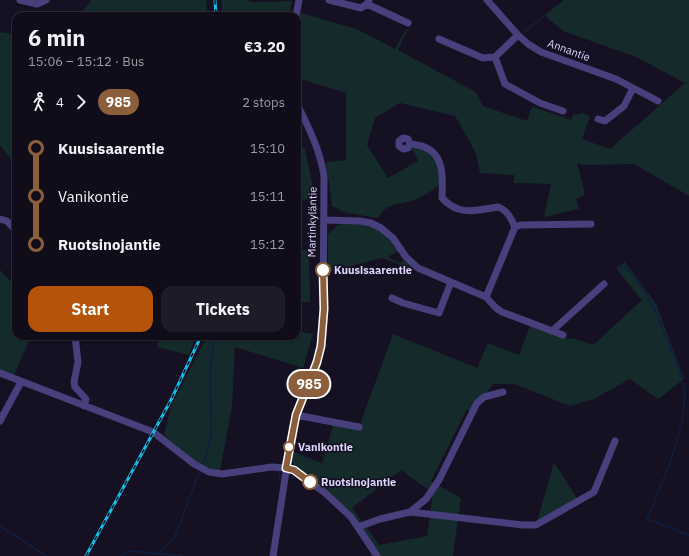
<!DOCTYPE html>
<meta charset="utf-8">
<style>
:root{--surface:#100c1a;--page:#1e1a27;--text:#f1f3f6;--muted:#9c9ba2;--line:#302c39;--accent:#b45309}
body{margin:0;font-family:"IBM Plex Sans",sans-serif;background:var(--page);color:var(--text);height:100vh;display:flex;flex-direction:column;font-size:15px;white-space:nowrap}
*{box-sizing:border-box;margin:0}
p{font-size:13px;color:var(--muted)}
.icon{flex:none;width:22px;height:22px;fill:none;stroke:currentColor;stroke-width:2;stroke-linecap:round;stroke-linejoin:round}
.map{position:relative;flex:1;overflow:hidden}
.drawer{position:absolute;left:12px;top:12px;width:289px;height:328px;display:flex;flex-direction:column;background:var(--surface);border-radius:12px;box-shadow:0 1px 3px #0004,0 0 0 1px var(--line)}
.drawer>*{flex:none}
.badge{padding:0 8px;border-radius:13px;font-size:14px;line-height:26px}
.map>.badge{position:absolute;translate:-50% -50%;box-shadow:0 0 0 2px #fff}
.legs{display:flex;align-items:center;gap:6px;height:44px;padding:0 16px;font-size:13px}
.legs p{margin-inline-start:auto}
.summary{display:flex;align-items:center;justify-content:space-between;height:68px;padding:0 16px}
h1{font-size:22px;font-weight:700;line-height:30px}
.primary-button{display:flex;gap:8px;margin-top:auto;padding:8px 16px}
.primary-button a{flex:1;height:46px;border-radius:12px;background:var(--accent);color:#fff;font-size:16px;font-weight:700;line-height:46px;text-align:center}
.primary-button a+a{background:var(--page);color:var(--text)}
ul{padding:0 16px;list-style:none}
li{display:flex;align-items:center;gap:14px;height:48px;font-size:15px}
li i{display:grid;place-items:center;width:6px;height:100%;margin:0 5px;background:currentColor}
li i::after{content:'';width:10px;height:10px;margin:-5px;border:3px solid;border-radius:50%;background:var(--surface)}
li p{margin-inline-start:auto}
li:first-child i{background:linear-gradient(#0000 50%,currentColor 0)}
li:last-child i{background:linear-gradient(currentColor 50%,#0000 0)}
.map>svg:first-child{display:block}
.green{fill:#142a2b;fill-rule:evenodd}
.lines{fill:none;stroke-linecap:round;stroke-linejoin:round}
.stream{stroke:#101e41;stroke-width:1.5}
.minor{stroke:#483f7d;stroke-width:7}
.rail-casing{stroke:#15bde7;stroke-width:3}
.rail{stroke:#151022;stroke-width:1.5;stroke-dasharray:4.5;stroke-linecap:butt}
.line-1-casing{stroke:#fff;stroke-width:9}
.line-1{stroke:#8b5e3c;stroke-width:6}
.stop-1-dot{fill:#fff;stroke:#8b5e3c;stroke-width:2}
.labels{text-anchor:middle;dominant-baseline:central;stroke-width:3;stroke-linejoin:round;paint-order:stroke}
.street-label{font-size:11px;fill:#ddd5fb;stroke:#151022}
.stop-label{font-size:11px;font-weight:bold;fill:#ddd5fb;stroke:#151022;text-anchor:start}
</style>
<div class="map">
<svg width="689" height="556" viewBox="0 0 689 556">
<rect width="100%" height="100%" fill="#151022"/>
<path class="green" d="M91 0H206L208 16H80Z
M221 0H248L251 2 292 1 289 16H223Z
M564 0H689V196L634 164 585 165 577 163 585 194 576 199 579 209 544 217 551 184 514 183V175L480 173 476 153 455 116 400 103 375 118 367 145 388 178 418 161 411 147C414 148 420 147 424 148 437 154 441 173 439 186 430 191 420 199 411 201 396 205 387 203 378 218L347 213 332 206 326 162 346 160V93L297 78V26L301 13 357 29 395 49 406 29H408L398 50 476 92 483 106 527 121 532 106 571 120 573 115 583 113 590 116 582 139 610 149 685 83 636 57 563 31 545 16 524 33 523 32Z
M0 32 16 34V166L0 145Z
M297 144 305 149 312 183V199L297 200Z
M346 223C373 223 384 230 399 251L389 256V258L400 263 405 260 414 270 382 258 328 272V234L338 225Z
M297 250H309L310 302H297Z
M625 262 656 304 684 379 658 399 630 379 594 399 570 406 515 384H493L473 416 467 409 431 481 461 498 453 556H377L380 555 350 511 295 466 292 462 294 452 322 463 334 422 359 427 393 334 477 368 488 343 519 355 530 326 563 338 576 339 593 345 642 300 617 270V267ZM401 470 433 493 427 536 379 545 352 508Z
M0 270 16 287V336H31L13 378 0 373Z
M297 331 313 334 303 368 235 347 232 407 220 471 222 474 194 464 164 435 171 406 207 336H297Z
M159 336H196L189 355 157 347Z
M554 462 578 500 536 525Z"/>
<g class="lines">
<path class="stream" d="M619 268 625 266C655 297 666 339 682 378
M684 383C689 426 663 480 647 519L689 535
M203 464C217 430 209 413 210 379 210 365 213 350 214 336
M279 480 280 472
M0 526 46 556
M158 554 175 536 200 471
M120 556 129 551 182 556"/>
<path class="minor" d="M20 0 37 4 46 0
M329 0 361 8 367 4
M369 0 367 4 408 23
M487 0 518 35 528 44 541 52 616 79 658 101
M296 16 299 0
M518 35 495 57 505 84 540 103 563 111
M439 39 483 58 495 57
M598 119 605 121 624 106 633 88
M403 138 408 139 410 144 408 148 403 149 399 146V141Z
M410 144C444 146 443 171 442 198 460 217 475 210 498 207 507 210 511 218 515 227
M0 219 7 221 16 231
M324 220 360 221 371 223 381 228 393 238 406 257 418 268 486 297 496 308 502 312 563 335
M486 297 515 227 521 225 591 224
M392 298 403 303 439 313 451 282
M552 331 604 284
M75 336 78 362 74 382 75 387 86 399 84 406
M0 373 153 432 194 464 209 472 222 474 272 467 286 468 294 470 325 493 351 517 377 556
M296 415 359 427
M0 421 21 382
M410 512 426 499 439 480 477 403 484 397 503 392
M358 527 380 519 410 512 523 525H536L594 492 615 441
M273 556 292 433 296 415 317 361 323 330 324 176C320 150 309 128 297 104"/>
<defs>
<path id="rail" d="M215 0 216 16
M86 556 172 398 201 336"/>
</defs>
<use href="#rail" class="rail-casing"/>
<use href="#rail" class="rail"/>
</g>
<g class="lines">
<defs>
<path id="line-1" d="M310 482 294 470 286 468 296 415 317 362 321 346 324 309 323 270"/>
</defs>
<use href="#line-1" class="line-1-casing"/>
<use href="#line-1" class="line-1"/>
</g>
<g class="stop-1-dot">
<circle cx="323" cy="270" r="7"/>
<circle cx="289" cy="447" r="5"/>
<circle cx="310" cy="482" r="7"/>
</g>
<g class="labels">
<g class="street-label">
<text transform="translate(569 50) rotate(20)">Annantie</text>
<text transform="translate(312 222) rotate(-89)">Martinkyläntie</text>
</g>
<g class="stop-label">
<text x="334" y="270">Kuusisaarentie</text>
<text x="298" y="447">Vanikontie</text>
<text x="321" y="482">Ruotsinojantie</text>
</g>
</g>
</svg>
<b class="badge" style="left:309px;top:384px;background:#8b5e3c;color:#fff">985</b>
<section class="drawer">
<div class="summary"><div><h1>6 min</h1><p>15:06 – 15:12 · Bus</p></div><b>€3.20</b></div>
<div class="legs"><svg class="icon" aria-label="walk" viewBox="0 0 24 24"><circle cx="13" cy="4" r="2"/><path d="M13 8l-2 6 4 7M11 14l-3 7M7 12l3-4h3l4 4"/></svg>4<svg class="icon" aria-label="forward" viewBox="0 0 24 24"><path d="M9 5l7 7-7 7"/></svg><b class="badge" style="background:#8b5e3c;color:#fff">985</b><p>2 stops</p></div>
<ul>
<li><i style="color:#8b5e3c"></i><b>Kuusisaarentie</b><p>15:10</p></li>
<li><i style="color:#8b5e3c"></i><span>Vanikontie</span><p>15:11</p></li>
<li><i style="color:#8b5e3c"></i><b>Ruotsinojantie</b><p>15:12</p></li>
</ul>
<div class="primary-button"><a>Start</a><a>Tickets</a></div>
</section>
</div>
